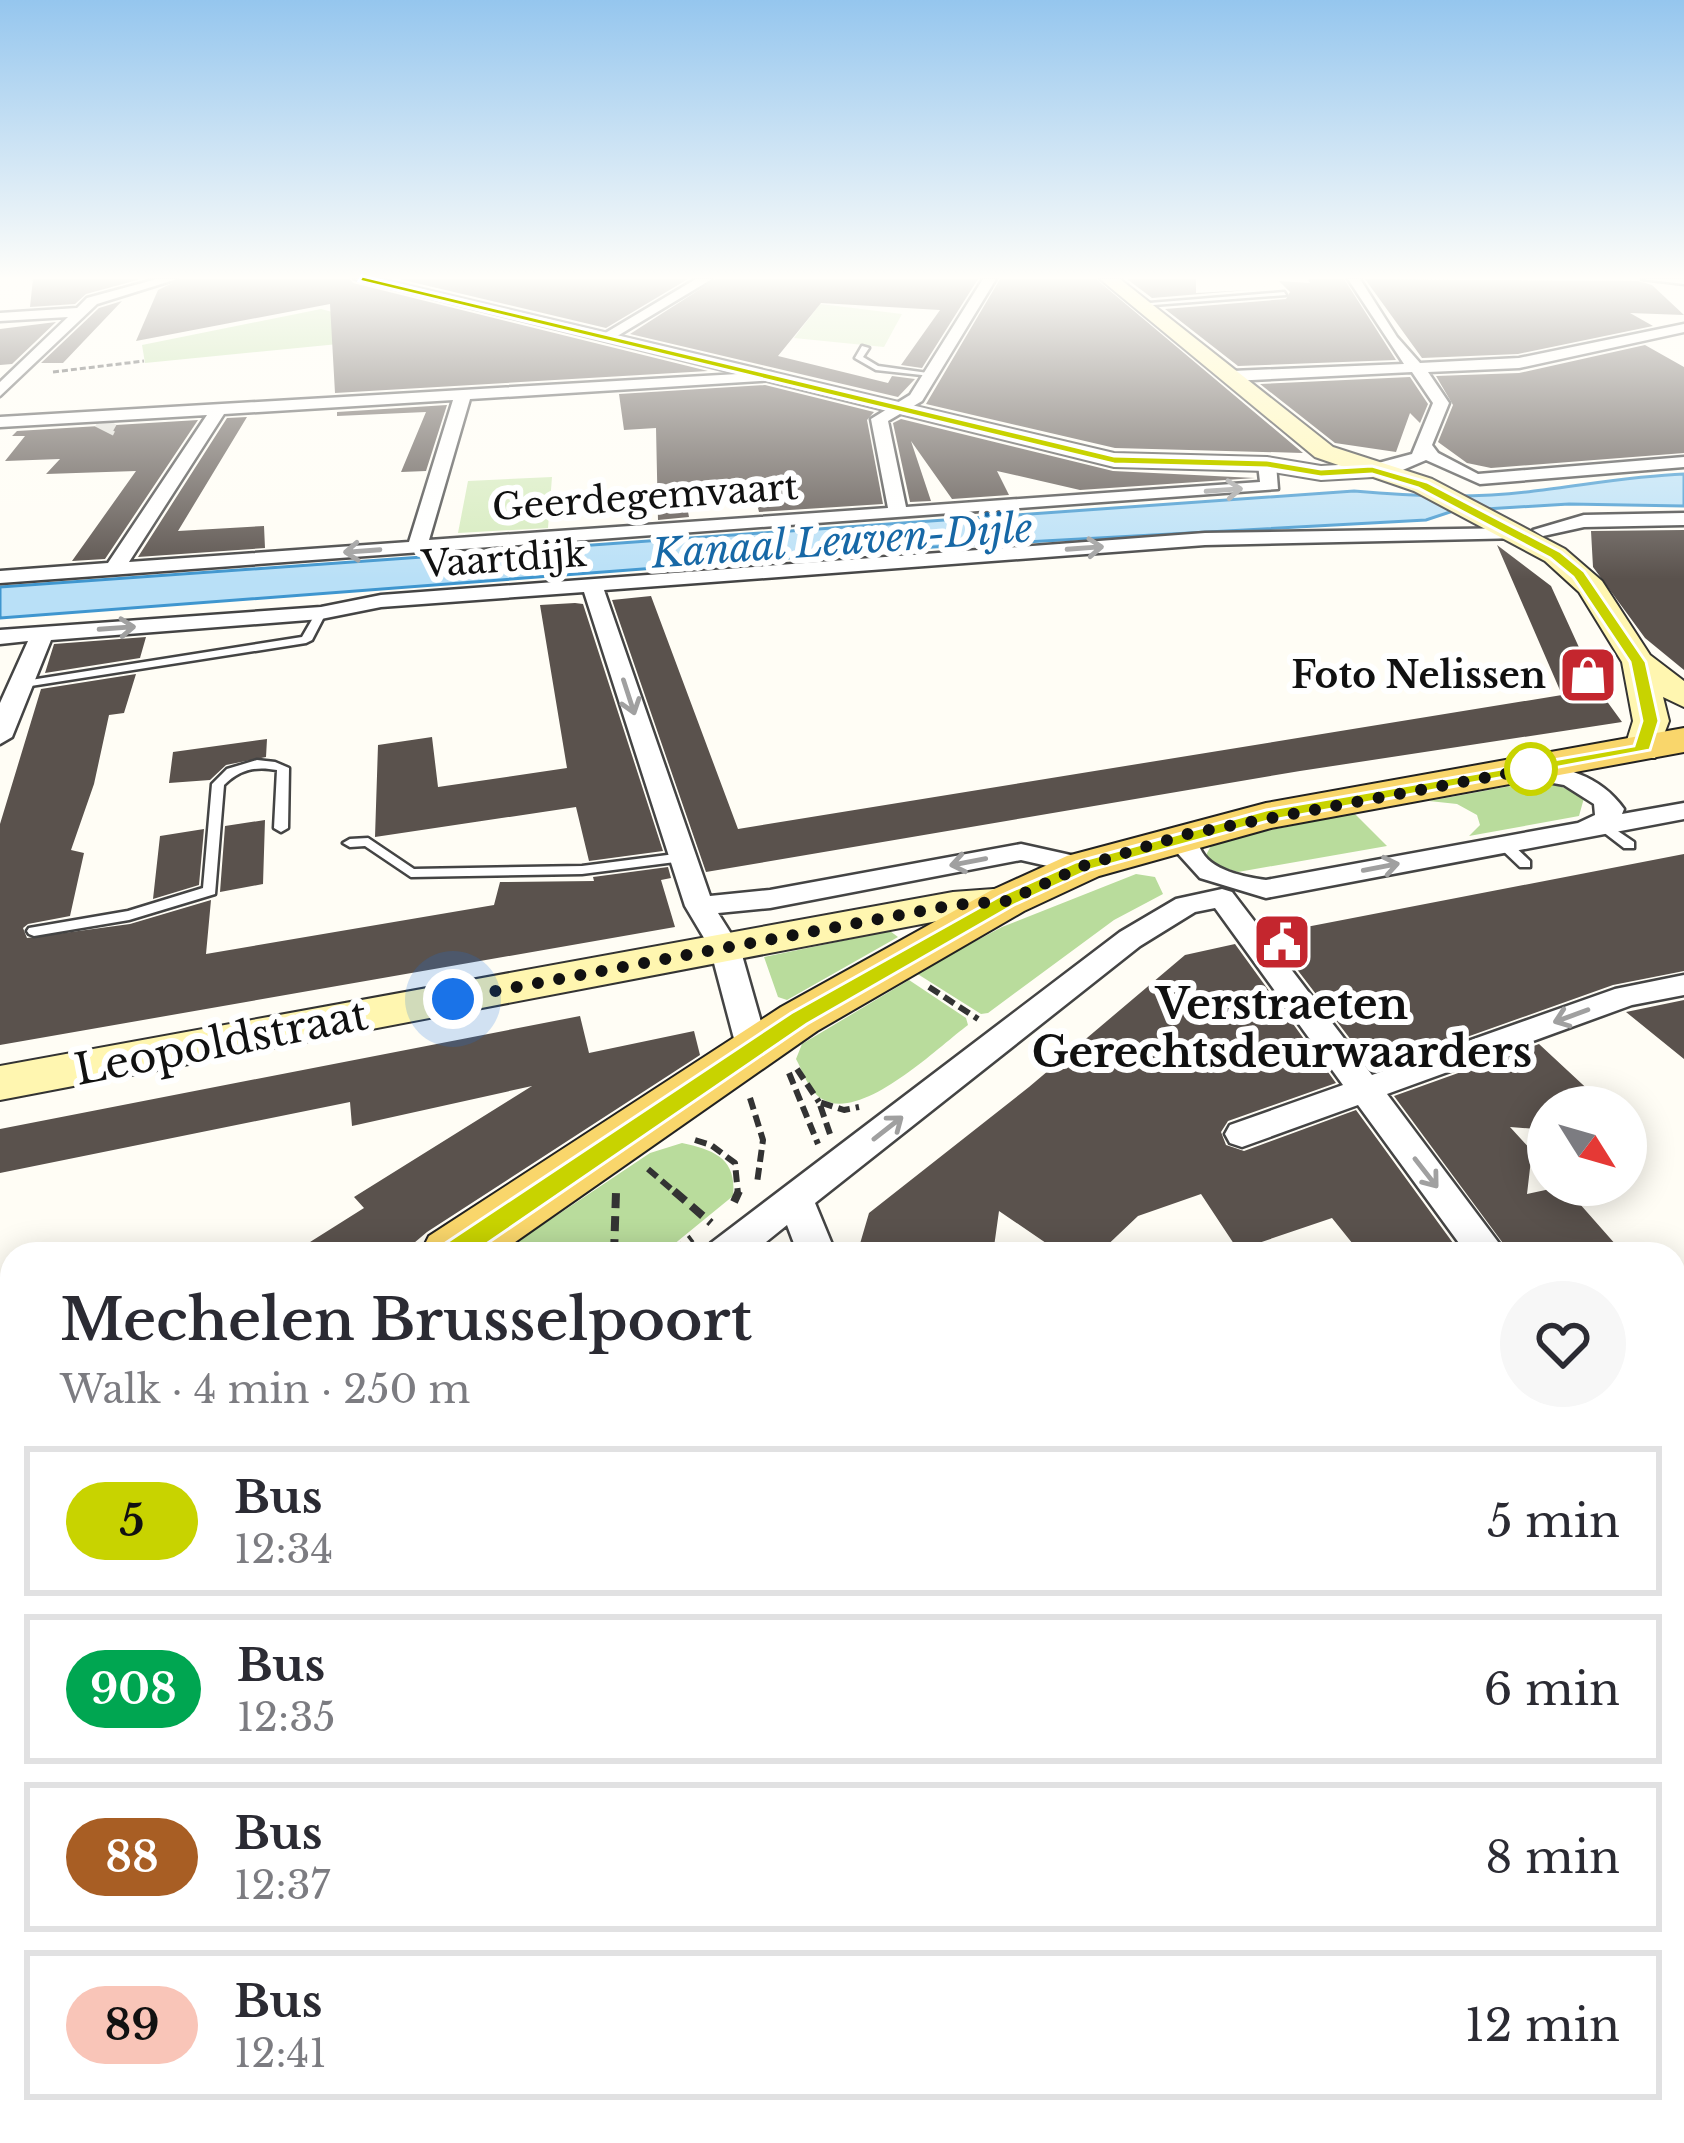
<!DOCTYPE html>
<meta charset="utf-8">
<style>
:root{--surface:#fff;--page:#f7f7f7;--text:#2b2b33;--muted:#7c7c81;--line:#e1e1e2}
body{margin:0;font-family:"Libre Baskerville",serif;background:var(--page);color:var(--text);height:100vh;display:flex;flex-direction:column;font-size:45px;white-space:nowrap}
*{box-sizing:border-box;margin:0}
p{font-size:39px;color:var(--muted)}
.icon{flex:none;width:66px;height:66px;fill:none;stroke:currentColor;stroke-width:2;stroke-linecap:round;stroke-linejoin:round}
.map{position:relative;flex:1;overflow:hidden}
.sheet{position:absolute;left:0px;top:1242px;width:1686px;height:903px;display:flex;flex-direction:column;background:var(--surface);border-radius:36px 36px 0 0;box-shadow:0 6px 30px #0003}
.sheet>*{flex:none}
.badge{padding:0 24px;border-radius:39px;font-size:42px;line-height:78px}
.needle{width:78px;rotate:127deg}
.controls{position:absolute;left:1527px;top:1086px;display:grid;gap:24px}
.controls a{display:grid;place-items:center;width:120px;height:120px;border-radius:50%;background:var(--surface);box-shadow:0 6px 30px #0003;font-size:60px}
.you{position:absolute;width:60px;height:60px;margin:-30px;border:9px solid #fff;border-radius:50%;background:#1a73e8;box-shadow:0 0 0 18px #1a73e833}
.map>.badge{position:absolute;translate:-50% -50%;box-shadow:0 0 0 6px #fff}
.round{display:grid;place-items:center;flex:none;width:126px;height:126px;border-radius:63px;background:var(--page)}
.head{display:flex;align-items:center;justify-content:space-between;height:204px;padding:0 60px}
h1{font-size:57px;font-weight:600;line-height:90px}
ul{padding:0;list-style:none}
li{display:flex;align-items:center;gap:36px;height:150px;margin:0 24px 18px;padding:0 36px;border:6px solid var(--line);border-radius:0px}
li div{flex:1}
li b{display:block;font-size:45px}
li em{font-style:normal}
li .badge{min-width:132px;font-weight:700;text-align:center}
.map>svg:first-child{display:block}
.green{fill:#d5ebbd}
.forest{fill:#b9dc9c}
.water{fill:#b9e0f7;stroke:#3f96cf;stroke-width:3}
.building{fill:#5a524d}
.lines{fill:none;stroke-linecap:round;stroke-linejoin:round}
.minor-tunnel-far1{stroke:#dbdad3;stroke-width:15;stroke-dasharray:15 8;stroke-linecap:butt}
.minor-tunnel{stroke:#dbdad3;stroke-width:20;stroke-dasharray:20 9;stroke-linecap:butt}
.service-casing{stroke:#444;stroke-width:5}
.minor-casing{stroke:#444;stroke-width:5}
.tertiary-casing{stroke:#444;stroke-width:4}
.secondary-casing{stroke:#333;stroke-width:4}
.primary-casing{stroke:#222;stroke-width:4}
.path-far2{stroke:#333;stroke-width:3;stroke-dasharray:6 3;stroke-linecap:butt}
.path-far1{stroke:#333;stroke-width:6;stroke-dasharray:12 6;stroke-linecap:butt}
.path{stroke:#333;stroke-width:8;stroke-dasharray:15 8;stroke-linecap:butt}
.service{fill:#fff;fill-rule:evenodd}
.minor{fill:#fff;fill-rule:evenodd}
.tertiary{fill:#fff;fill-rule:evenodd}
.secondary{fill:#fff6b0;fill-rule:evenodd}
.primary{fill:#f9d66b;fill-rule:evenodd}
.oneway{stroke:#a0a0a0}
.line{fill:#c8d300;stroke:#fff;stroke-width:3}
.walk{stroke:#111;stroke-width:12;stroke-dasharray:0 21.6}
.stop-dot{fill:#fff;stroke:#c8d300;stroke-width:6}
.labels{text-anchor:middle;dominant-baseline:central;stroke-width:12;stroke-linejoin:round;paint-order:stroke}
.far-street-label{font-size:36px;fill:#111;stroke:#fff}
.far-poi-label{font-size:36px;font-weight:bold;fill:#111;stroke:#fff;text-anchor:end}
.far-water-label{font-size:39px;font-style:italic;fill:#1768a6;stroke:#fff}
.poi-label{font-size:42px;font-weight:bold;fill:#111;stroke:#fff}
.street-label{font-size:42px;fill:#111;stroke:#fff}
</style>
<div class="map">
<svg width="1684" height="2143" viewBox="0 0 1684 2143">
<rect width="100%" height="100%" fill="#fffdf5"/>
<path class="green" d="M820 304 902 314 884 347 794 338Z
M552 477 548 528 458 533 468 481Z"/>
<path class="forest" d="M321 309 386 326 369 341 145 363 142 345Z
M1533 782C1554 782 1566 788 1584 798L1579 816 1469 836 1480 825 1477 815 1457 804 1429 801Z
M1354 813 1387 846 1238 872 1215 865 1206 855 1213 842Z
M1136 874 1155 877 1163 894 1114 920 988 1013 981 1014 916 973 1002 927Z
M890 931 898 937 787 1000 778 997 764 957Z
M909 980 966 1018 968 1025C937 1048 861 1123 822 1099 809 1091 803 1072 796 1059L802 1044Z
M682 1143C715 1150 737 1159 733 1196L662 1254H499L650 1153Z
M12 1586V1735L0 1743V1594Z"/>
<path class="water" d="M1684 474V506L1569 504 1453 511 1426 520 933 547 0 618V587L1354 491C1413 496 1475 499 1534 491 1585 485 1633 476 1684 474Z"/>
<path class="building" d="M33 279H141L86 294 75 304 30 307Z
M181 279H350L353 283 708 371 335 393 330 304 136 341 158 290Z
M399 279H688L606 328Z
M716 279H978L922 368 901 365 940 310 821 303 778 356 888 383 892 376 915 379 898 397 630 334Z
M1000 279H1096L1303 453 1115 448 926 404Z
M1127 279H1196V293L1249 290 1152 298Z
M1308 279H1344L1396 360 1238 366 1165 309 1286 299 1290 292 1279 281 1310 283Z
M1365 279 1638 281 1652 285 1684 315 1630 313 1653 326 1518 354 1422 358Z
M122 301 63 363H41L99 308Z
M56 322 12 364 0 365V329Z
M1645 345 1684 367V453L1491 468 1467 463 1438 442 1453 405 1436 376 1519 373Z
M1410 377 1428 404 1420 423 1410 413 1396 452 1335 443 1260 384Z
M765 385 874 412 867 420 883 504 759 512 756 500 686 501 689 517 658 520 656 428 624 430 619 394Z
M447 405 426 471 401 472 426 412 337 416V412Z
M247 417 178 531 264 526 265 548 138 557 227 418Z
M901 419 1113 471 1255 478 1080 490 997 471 1009 495 952 499 911 441 931 501 910 502 893 423Z
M198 420 105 559 72 561 136 471 46 474 60 459 5 461 25 436H12L17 431Z
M1684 530V670L1645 638 1593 567 1591 531Z
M1497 545 1551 586 1598 689 1622 722 1300 771 706 872 612 600 651 596 738 829 1562 695Z
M575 603 583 604 663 851 589 861 576 807 375 837 378 745 432 737 438 787 567 768 540 605Z
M146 637 140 658 45 673 54 644Z
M136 674 124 713 109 715 94 784 71 850 84 853 70 916 28 924 23 928 27 938 130 924 211 900 206 954 494 905 500 882 594 881 593 877 668 867 671 878 661 880 675 927 0 1045V824L41 689Z
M267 739 266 757 226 765 210 780 169 783 173 752Z
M265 820 263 884 220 892 225 826Z
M204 829 199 885 153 899 160 836Z
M1684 854V971L1613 985 1374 1070 1270 934Z
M1235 944 1336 1083 1228 1121 1221 1132 1226 1145 1244 1151 1356 1110 1461 1254H1361L1332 1218 1238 1250 1201 1194 1138 1216 1098 1254H1062L999 1211 993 1254H857L869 1213 1029 1087 1185 955Z
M1684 1000V1059L1626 1012Z
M580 1016 589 1053 694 1031 700 1055 427 1232 401 1254H291L364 1208 354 1197 532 1086 352 1126 350 1102 0 1173V1129Z
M1539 1044 1596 1097 1569 1107H1548V1130L1510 1127 1532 1151 1527 1194 1564 1186 1624 1254H1511L1394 1096Z"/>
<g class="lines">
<path class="minor-tunnel-far1" d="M105 430 110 421"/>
<path class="minor-tunnel" d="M104 431 106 427"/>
<defs>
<path id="service" d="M1284 292 1286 295 1140 306 1137 304Z
M862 346 869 348 863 357 878 366 935 374 931 376 876 370 855 358Z
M321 610 326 613 312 640 306 643 18 688 12 685 18 682 302 637 317 611Z
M257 760 275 762 289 768 288 828 281 832 274 828 277 770C256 766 240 769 224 785L215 894 129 920 34 936 29 934 27 931 29 928 128 911 203 888 212 784 227 769Z
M1603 821 1634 842V848H1624L1598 828V822Z
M368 838 414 869 582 866 683 853 690 857 683 861 582 874 411 877 365 846 350 847 343 843 350 839Z
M1504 840 1509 841 1530 861V867H1520L1499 847 1497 844Z"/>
<path id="minor" d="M157 279H177L97 304 0 396V382L68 317 0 321V313L77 308 87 298Z
M696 279H712L609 341 597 338Z
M983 279H996L922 401 888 421 906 507 1260 482 1258 464 1267 459 1276 464 1278 489 0 583V571L108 563 207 415 0 427V417L771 372 776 374V380L470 399 429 540 888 508 871 419 910 395ZM453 400 409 542 129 562 224 414Z
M1348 279H1360L1397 337 1420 363 1519 358 1684 324V332L1519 368 1428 372 1449 403 1432 445 1438 453 1478 474 1684 457V467L1480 484 1426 460 1398 472 1367 474V466L1412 454 1433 403 1412 372 1232 381 1224 376 1232 371 1404 364Z
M1642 279H1684V284Z
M1684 513V525L1584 527 1543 536 1533 530 1584 515Z
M1517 528 1527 534 1524 538 1205 545 604 590 710 896 770 890 1021 844 1093 860 1097 866 1083 874 1021 860 770 908 718 913 740 948 769 1050 764 1058H742L737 1050 710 948 685 906 584 592 381 607 321 619 51 640 12 737 0 744V703L28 641 0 644V630L321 607 381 595 1205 533Z
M1523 763C1564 767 1599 774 1624 809L1622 814 1684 803V819L1266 898 1200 878 1171 846 1177 828H1197C1199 835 1198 842 1200 848 1209 871 1246 877 1266 880L1578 823 1595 815 1594 804 1564 785 1514 776 1510 771 1514 766Z
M1222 889 1232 892 1372 1075 1615 989 1684 975V995L1632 1005 1387 1094 1507 1254H1467L1358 1105 1242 1147 1230 1143 1225 1134 1230 1125 1343 1085 1215 908 1195 912 1140 946 815 1203 836 1254H798L787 1225 751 1254H705L711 1243 1120 932 1176 899Z
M1674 1475 1684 1478V1528L1674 1524Z
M12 1769V1826L0 1831V1774Z
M699 2133H759L761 2143H701Z
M1074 2133H1134L1137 2143H1077Z"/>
<path id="tertiary" d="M354 279H381L1114 453 1267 457 1321 466 1373 463 1384 470 1373 477 1321 480 1267 471 1114 467Z"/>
<path id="secondary" d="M1100 279H1120L1333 447 1432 479 1565 549 1602 581 1650 655 1684 681V707L1663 697 1669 721 1655 758H1629L1624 750 1633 721 1622 662 1579 592 1545 561 1414 491 1315 457Z
M1007 888 1022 892 1028 901 1022 910 953 918 0 1100V1066L953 892Z"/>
<path id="primary" d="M1684 728V752L1271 828 1099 876 1024 911 817 1031 498 1254H420L429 1236 781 1007 990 891 1067 856 1266 803Z
M12 1518V1594L0 1599V1523Z"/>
</defs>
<use href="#service" class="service-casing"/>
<use href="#minor" class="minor-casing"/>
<use href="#tertiary" class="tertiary-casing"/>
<use href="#secondary" class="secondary-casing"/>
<use href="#primary" class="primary-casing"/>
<path class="path-far2" d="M53 372 144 361"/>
<path class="path-far1" d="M929 987 978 1019
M797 1069 819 1102
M789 1073 818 1144
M750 1098 763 1140 757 1183
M830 1134 819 1102 844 1110 859 1107
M695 1140 711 1145 735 1163 738 1194
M648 1169 677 1194"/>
<path class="path" d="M674 1191 711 1223
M734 1202 739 1191
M614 1254 616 1192
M671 1254 692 1238"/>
<use href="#service" class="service"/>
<use href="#minor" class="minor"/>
<use href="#tertiary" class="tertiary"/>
<use href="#secondary" class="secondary"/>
<use href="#primary" class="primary"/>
</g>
<defs><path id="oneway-shaft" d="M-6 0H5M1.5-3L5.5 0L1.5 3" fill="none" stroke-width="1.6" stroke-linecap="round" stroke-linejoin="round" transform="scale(3)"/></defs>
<g class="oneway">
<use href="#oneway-shaft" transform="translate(1224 490) rotate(-4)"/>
<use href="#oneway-shaft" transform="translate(1085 548) rotate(-4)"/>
<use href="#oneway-shaft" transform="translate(362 551) rotate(176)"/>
<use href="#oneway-shaft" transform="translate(117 628) rotate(-4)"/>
<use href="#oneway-shaft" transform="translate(629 697) rotate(72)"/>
<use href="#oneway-shaft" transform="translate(968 862) rotate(169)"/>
<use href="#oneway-shaft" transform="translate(1381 867) rotate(-11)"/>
<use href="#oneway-shaft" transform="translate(1571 1016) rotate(160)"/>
<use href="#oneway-shaft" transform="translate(888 1128) rotate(-38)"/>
<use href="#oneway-shaft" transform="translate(1426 1173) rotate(52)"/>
</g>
<linearGradient id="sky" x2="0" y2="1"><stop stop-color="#95c6ee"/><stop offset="0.48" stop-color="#fffefa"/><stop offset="1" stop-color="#fffefa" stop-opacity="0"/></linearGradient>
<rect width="1684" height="579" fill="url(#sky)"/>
<path class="line" d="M362 276 1114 456 1267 460 1321 469 1372 466 1427 482 1561 552 1584 571 1646 662 1659 721 1650 750 1268 821 1090 870 1014 905 807 1024 460 1262H441L437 1254 441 1246 791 1013 1000 896 1076 862 1266 810 1634 746 1642 721 1630 662 1573 577 1550 558 1418 488 1372 474 1321 477 1267 468 1114 464 359 281Z"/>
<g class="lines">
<path class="walk" d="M453 999 953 905 1007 901 1083 866 1187 834 1531 769"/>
</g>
<defs>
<symbol id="shop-square" viewBox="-11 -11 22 22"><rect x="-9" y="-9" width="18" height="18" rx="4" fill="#c4262e" stroke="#fff"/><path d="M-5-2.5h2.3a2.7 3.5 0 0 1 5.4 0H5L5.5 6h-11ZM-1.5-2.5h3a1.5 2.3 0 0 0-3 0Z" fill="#fff"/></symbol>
<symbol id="civic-square" viewBox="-11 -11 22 22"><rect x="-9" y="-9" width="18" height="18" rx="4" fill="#c4262e" stroke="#fff"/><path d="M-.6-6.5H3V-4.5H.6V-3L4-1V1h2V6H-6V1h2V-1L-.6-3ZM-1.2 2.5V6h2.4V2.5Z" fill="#fff"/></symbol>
</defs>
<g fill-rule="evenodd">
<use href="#shop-square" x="1555" y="642" width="66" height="66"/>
<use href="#civic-square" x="1249" y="909" width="66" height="66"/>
</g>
<circle class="stop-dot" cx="1531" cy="769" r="24"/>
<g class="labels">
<g class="far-street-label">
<text transform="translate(645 497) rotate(-4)">Geerdegemvaart</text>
<text transform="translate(504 559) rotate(-4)">Vaartdijk</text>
</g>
<g class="far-poi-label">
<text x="1546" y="675">Foto Nelissen</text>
</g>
<g class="far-water-label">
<text transform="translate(842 541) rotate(-4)">Kanaal Leuven-Dijle</text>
</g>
<g class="poi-label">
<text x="1282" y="1004">Verstraeten<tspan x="1282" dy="48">Gerechtsdeurwaarders</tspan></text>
</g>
<g class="street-label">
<text transform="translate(221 1042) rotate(-11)">Leopoldstraat</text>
</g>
</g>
</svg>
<div class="controls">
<a><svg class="needle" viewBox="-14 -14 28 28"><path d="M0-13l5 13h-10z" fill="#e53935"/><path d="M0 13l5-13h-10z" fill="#7c7c81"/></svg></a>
</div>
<div class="you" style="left:453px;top:999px"></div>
<section class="sheet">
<div class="head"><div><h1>Mechelen Brusselpoort</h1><p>Walk · 4 min · 250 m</p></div><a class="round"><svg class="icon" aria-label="heart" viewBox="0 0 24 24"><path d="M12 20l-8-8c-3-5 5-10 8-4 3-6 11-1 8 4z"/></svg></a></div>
<ul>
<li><span class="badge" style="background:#c8d300;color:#111">5</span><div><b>Bus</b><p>12:34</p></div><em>5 min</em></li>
<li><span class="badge" style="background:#00a651;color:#fff">908</span><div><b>Bus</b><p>12:35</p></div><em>6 min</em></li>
<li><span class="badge" style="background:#a85e24;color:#fff">88</span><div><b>Bus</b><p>12:37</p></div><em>8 min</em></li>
<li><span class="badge" style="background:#f9c5b8;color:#111">89</span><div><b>Bus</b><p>12:41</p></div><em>12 min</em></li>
</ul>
</section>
</div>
